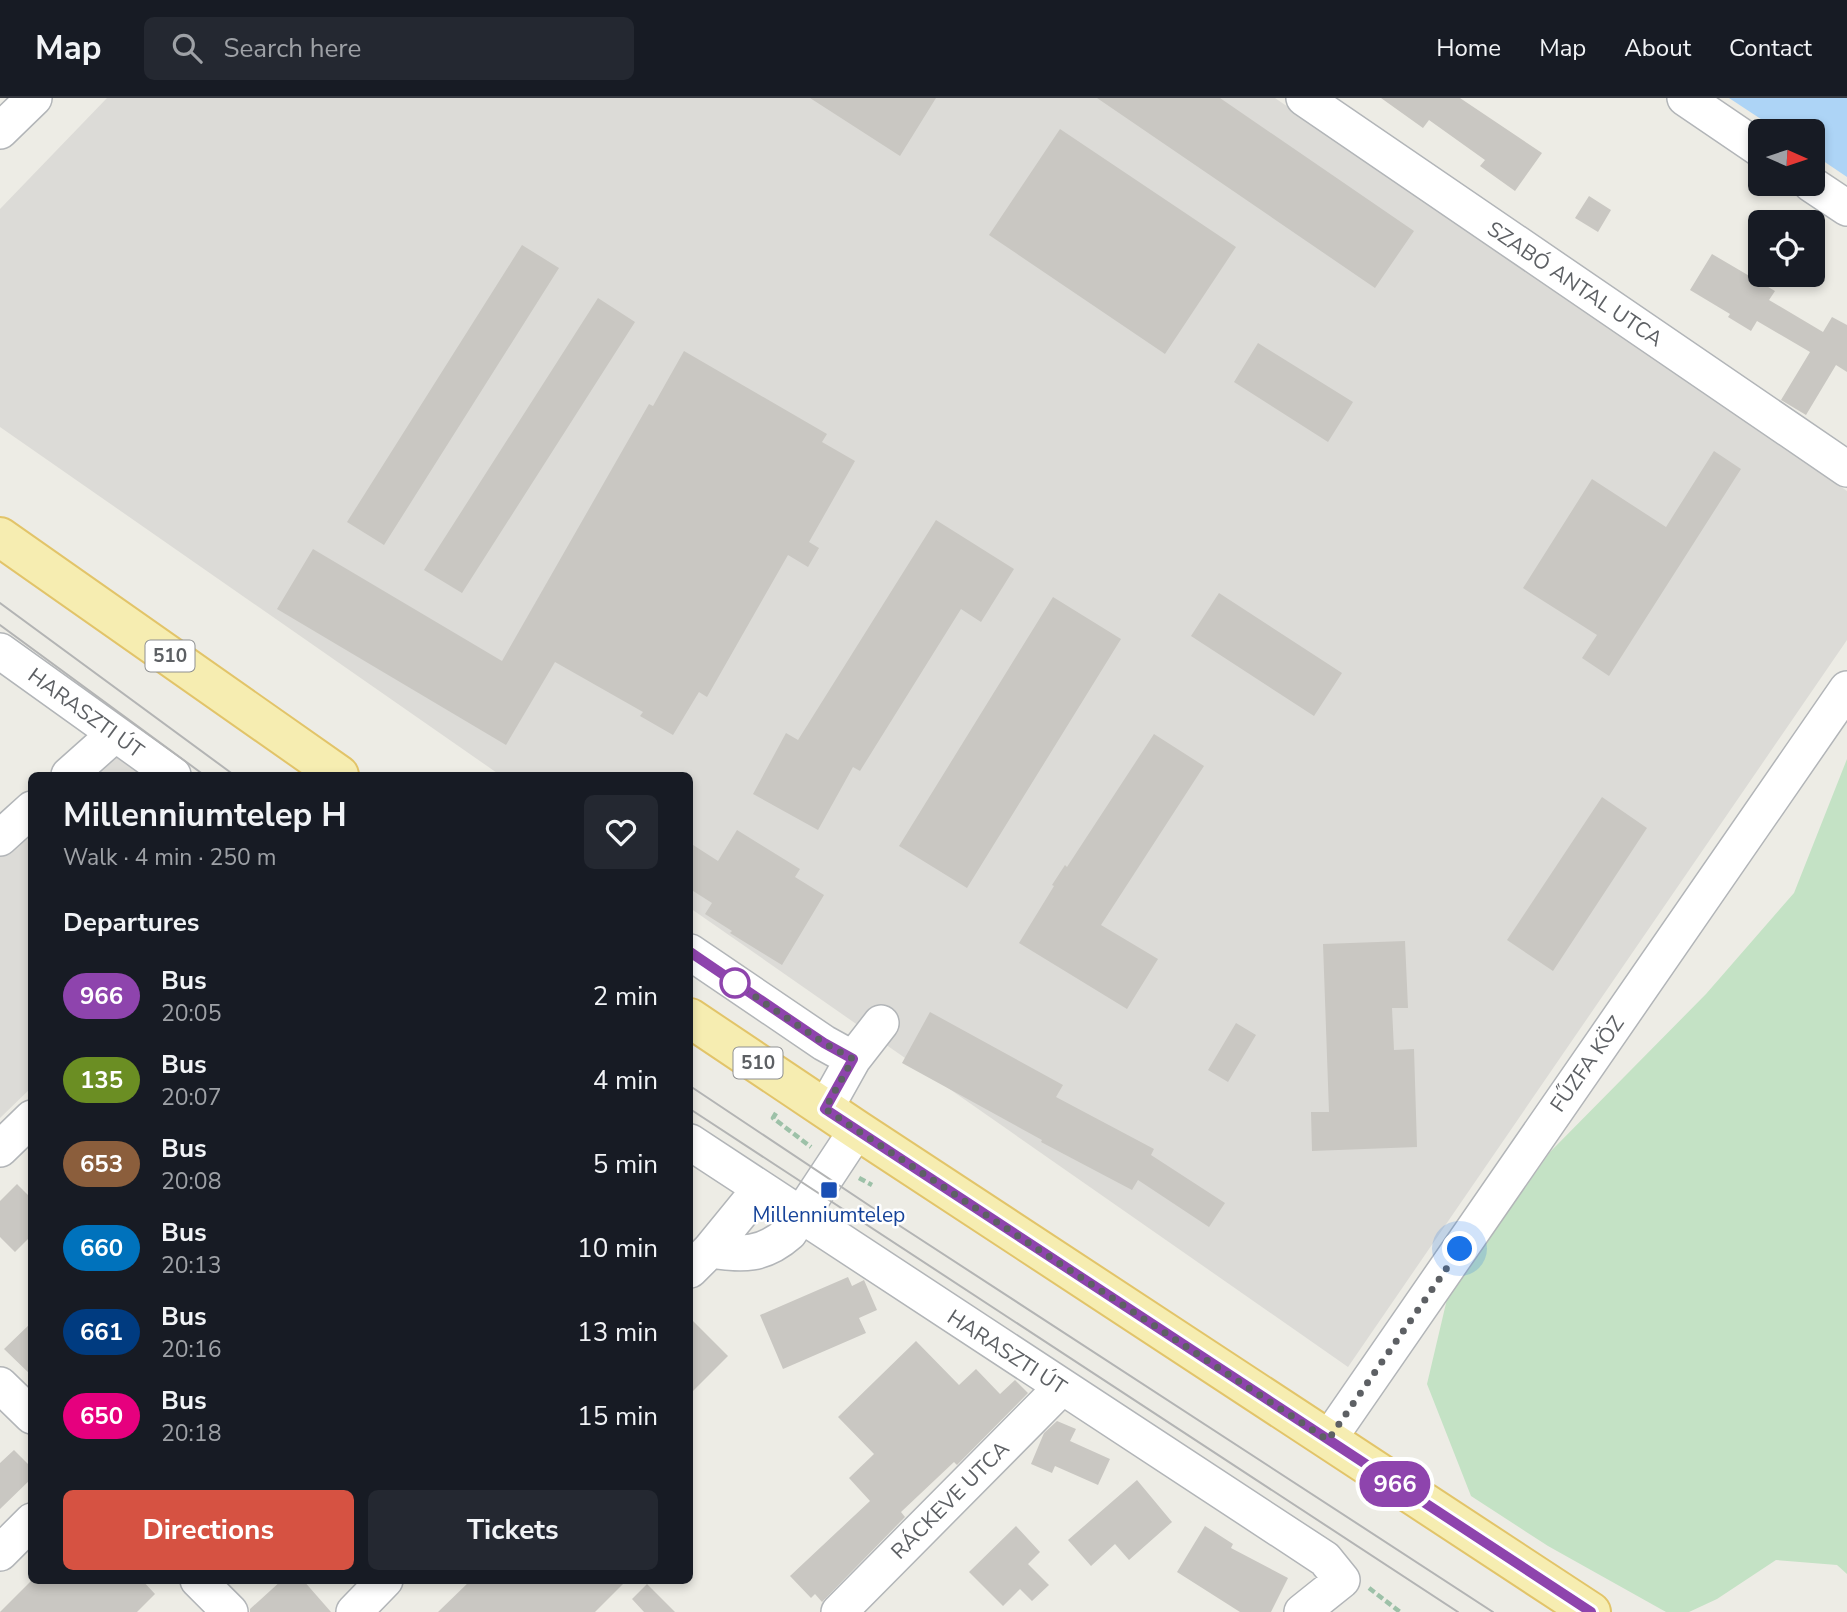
<!DOCTYPE html>
<meta charset="utf-8">
<style>
:root{--surface:#171b24;--page:#242831;--text:#f1f3f6;--muted:#9ea1a6;--line:#363941;--accent:#d65242}
body{margin:0;font-family:"Nunito Sans",sans-serif;background:var(--page);color:var(--text);height:100vh;display:flex;flex-direction:column;font-size:26px;white-space:nowrap}
*{box-sizing:border-box;margin:0}
p{font-size:23px;color:var(--muted)}
.icon{flex:none;width:38px;height:38px;fill:none;stroke:currentColor;stroke-width:2;stroke-linecap:round;stroke-linejoin:round}
.map{position:relative;flex:1;overflow:hidden}
.side{position:absolute;left:28px;top:674px;width:665px;height:812px;display:flex;flex-direction:column;background:var(--surface);border-radius:10px;box-shadow:0 4px 10px #0003}
.side>*{flex:none}
.badge{padding:0 14px;border-radius:23px;font-size:24px;line-height:46px}
.needle{width:46px;rotate:93deg}
.controls{position:absolute;left:1748px;top:21px;display:grid;gap:14px}
.controls a{display:grid;place-items:center;width:77px;height:77px;border-radius:10px;background:var(--surface);box-shadow:0 4px 10px #0003;font-size:35px}
.you{position:absolute;width:35px;height:35px;margin:-18px;border:5px solid #fff;border-radius:50%;background:#1a73e8;box-shadow:0 0 0 10px #1a73e833}
.map>.badge{position:absolute;translate:-50% -50%;box-shadow:0 0 0 4px #fff}
h2{padding:0 35px;font-size:26px;line-height:63px}
.round{display:grid;place-items:center;flex:none;width:74px;height:74px;border-radius:10px;background:var(--page)}
.overview{display:flex;align-items:center;justify-content:space-between;height:119px;padding:0 35px}
h1{font-size:33px;font-weight:700;line-height:52px}
.button{display:flex;gap:14px;margin-top:auto;padding:14px 35px}
.button a{flex:1;height:80px;border-radius:10px;background:var(--accent);color:#fff;font-size:28px;font-weight:700;line-height:80px;text-align:center}
.button a+a{background:var(--page);color:var(--text)}
ul{padding:0;list-style:none}
li{display:flex;align-items:center;gap:21px;height:84px;padding:0 35px}
li div{flex:1}
li b{display:block;font-size:26px}
li em{font-style:normal}
li .badge{min-width:77px;font-weight:700;text-align:center}
header{display:flex;align-items:center;gap:42px;box-sizing:border-box;height:98px;padding:0 35px;background:var(--surface);border-bottom:2px solid var(--line)}
header strong{font-size:33px}
nav{display:flex;gap:38px;margin-inline-start:auto;font-size:24px}
.search{width:490px;height:63px;background:var(--page);display:flex;align-items:center;gap:18px;box-sizing:border-box;padding:0 24px;border-radius:10px;color:var(--muted);font-size:26px}
.map>svg:first-child{display:block}
.industrial{fill:#dcdbd7}
.green{fill:#c4e2c5}
.water{fill:#add4f6}
.building{fill:#c9c7c2}
.lines{fill:none;stroke-linecap:round;stroke-linejoin:round}
.minor-casing{stroke:#b2b5b8;stroke-width:38}
.major-casing{stroke:#e2c469;stroke-width:42}
.path{stroke:#9dc1a8;stroke-width:4.5;stroke-dasharray:7 3.5;stroke-linecap:butt}
.minor{stroke:#fff;stroke-width:35}
.major{stroke:#f6edb1;stroke-width:38}
.tram{stroke:#b3b4b4;stroke-width:2}
.line-casing{stroke:#fff;stroke-width:16}
.line{stroke:#8e44ad;stroke-width:10}
.walk{stroke:#5d6064;stroke-width:7;stroke-dasharray:0 12.6}
.stop-dot{fill:#fff;stroke:#8e44ad;stroke-width:3.5}
.transit-dot{fill:#1a4fb4;stroke:#fff;stroke-width:2.5}
.labels{text-anchor:middle;dominant-baseline:central;stroke-width:5;stroke-linejoin:round;paint-order:stroke}
.shield{fill:#fff;stroke:#8e9092;stroke-width:2}
.shield-label{font-size:19px;font-weight:bold;fill:#5d6064}
.street-label{font-size:21px;fill:#5d6064;stroke:#fff}
.transit-label{font-size:21px;fill:#164399;stroke:#fff}
</style>
<header>
<strong>Map</strong>
<div class="search"><svg class="icon" aria-label="search" viewBox="0 0 24 24"><circle cx="10" cy="10" r="6"/><path d="M15 15l6 6"/></svg>Search here</div>
<nav><a>Home</a><a>Map</a><a>About</a><a>Contact</a></nav>
</header>
<div class="map">
<svg width="1847" height="1514" viewBox="0 0 1847 1514">
<rect width="100%" height="100%" fill="#edece5"/>
<path class="industrial" d="M107 0H1275L1847 393V542L1348 1269 690 810V677H500L0 329V111Z
M115 636 181 677H69Z
M31 711V990L0 1020V740Z"/>
<path class="green" d="M1847 661V1476L1837 1467 1776 1462 1717 1501 1689 1514H1666L1548 1448 1471 1398 1427 1286 1447 1201 1550 1054 1706 896 1794 795Z"/>
<path class="water" d="M1729 0H1847V79L1813 56V33H1779Z"/>
<path class="building" d="M810 0H936L900 58Z
M1097 0H1220L1414 133 1375 190Z
M1381 0H1460L1542 55 1515 93 1480 68 1485 62 1429 22 1423 30Z
M1060 31 1236 149 1165 256 989 137Z
M1589 98 1611 112 1598 134 1575 120Z
M522 147 559 170 384 447 347 424Z
M1712 156 1775 193 1769 202 1823 234 1832 219 1847 227V274L1836 267 1806 317 1781 302 1810 254 1757 223 1751 233 1728 219 1730 216 1690 192Z
M598 200 635 224 462 495 424 472Z
M1258 245 1353 304 1328 344 1234 284Z
M684 253 827 336 822 344 855 363 809 444 819 450 808 469 788 457 707 599 699 594 673 637 640 618 643 614 555 564 506 647 277 511 313 451 502 563 649 306 653 308Z
M1714 353 1741 371 1609 578 1582 560 1597 537 1523 490 1592 381 1666 429Z
M936 422 1014 471 981 524 961 511 860 673 853 669 818 732 753 696 786 635 798 642Z
M1219 495 1342 575 1314 618 1191 538Z
M1053 499 1121 541 967 790 899 748Z
M1154 636 1204 668 1101 827 1158 861 1127 911 1019 845 1054 788 1052 787 1065 767 1067 769Z
M1602 699 1647 730 1553 873 1507 842Z
M737 732 800 771 795 779 824 797 782 867 730 835 732 833 705 816 712 805 690 791V745L718 763Z
M1405 843 1408 910H1392L1394 952 1414 951 1417 1049 1312 1053 1311 1014H1329L1323 846Z
M930 914 1063 987 1056 999 1154 1051 1151 1057 1225 1105 1209 1129 1138 1082 1132 1092 1041 1044 1042 1042 902 965Z
M1236 925 1256 937 1228 984 1208 972Z
M17 1086 32 1101V1137L15 1154 0 1139V1103Z
M848 1179 852 1188 864 1182 877 1212 859 1220 866 1235 783 1271 760 1217Z
M690 1220 728 1258 690 1296Z
M32 1224V1278L4 1251Z
M916 1243 959 1287 976 1271 1000 1296 1015 1282 1028 1295 957 1367 954 1364 901 1414 905 1419 822 1504 815 1496 811 1500 790 1478 870 1403 849 1380 874 1356 838 1319Z
M1057 1323 1076 1331 1070 1343 1110 1361 1098 1387 1055 1368 1052 1375 1031 1366 1044 1335Z
M14 1352 32 1370V1380L0 1411V1365Z
M1137 1382 1172 1424 1129 1462 1115 1446 1091 1468 1068 1442Z
M1016 1428 1040 1454 1028 1466 1049 1487 1032 1503 1020 1491 1003 1508 969 1474Z
M1205 1428 1233 1446 1231 1450 1288 1480 1271 1514H1240L1177 1474Z
M32 1482H142L155 1496 137 1514H0Z
M282 1482H303L331 1514H250V1511Z
M471 1482H627L595 1514H438Z
M647 1486 675 1514H644L632 1501Z"/>
<g class="lines">
<defs>
<path id="minor" d="M1304 0 1847 371
M1685 0 1760 51
M0 33 34 0
M1811 86 1847 110
M0 553 173 677
M69 677 115 636
M0 740 32 711
M690 854 824 945 853 961
M825 1011 853 961 881 925
M690 1044 1325 1461 1342 1482 1302 1514
M0 1051 32 1020
M710 1152C742 1157 763 1158 789 1135L857 1032
M690 1172 710 1152 759 1092
M0 1287 32 1318
M1328 1342 1847 591
M0 1455 32 1423
M198 1482 230 1514
M354 1514 385 1482
M839 1514 1061 1290"/>
<path id="major" d="M0 439 339 677
M690 920 857 1032 1591 1514"/>
</defs>
<use href="#minor" class="minor-casing"/>
<use href="#major" class="major-casing"/>
<path class="path" d="M776 1015 773 1020 811 1049
M859 1080 872 1087
M1369 1490 1400 1514"/>
<use href="#minor" class="minor"/>
<use href="#major" class="major"/>
<path class="tram" d="M0 505 234 677
M0 527 204 677
M690 988 897 1126 1493 1514
M690 1011 1458 1514"/>
</g>
<g class="lines">
<defs>
<path id="line" d="M690 854 824 945 853 961 825 1011 1591 1514"/>
</defs>
<use href="#line" class="line-casing"/>
<use href="#line" class="line"/>
<path class="walk" d="M735 885 824 945 853 961 825 1011 1328 1342 1460 1151"/>
</g>
<circle class="stop-dot" cx="735" cy="885" r="14"/>
<rect class="transit-dot" x="820" y="1083" width="18" height="18" rx="3.5"/>
<g class="labels">
<g class="shield">
<rect x="145.5" y="542.5" width="49" height="31" rx="5"/>
<rect x="733.5" y="949.5" width="49" height="31" rx="5"/>
</g>
<g class="shield-label">
<text x="170" y="558">510</text>
<text x="758" y="965">510</text>
</g>
<g class="street-label">
<text transform="translate(1575 186) rotate(34)">SZABÓ ANTAL UTCA</text>
<text transform="translate(86 615) rotate(36)">HARASZTI ÚT</text>
<text transform="translate(1587 966) rotate(-55)">FŰZFA KÖZ</text>
<text transform="translate(1007 1254) rotate(33)">HARASZTI ÚT</text>
<text transform="translate(950 1402) rotate(-45)">RÁCKEVE UTCA</text>
</g>
<g class="transit-label">
<text x="829" y="1117">Millenniumtelep</text>
</g>
</g>
</svg>
<div class="controls">
<a><svg class="needle" viewBox="-14 -14 28 28"><path d="M0-13l5 13h-10z" fill="#e53935"/><path d="M0 13l5-13h-10z" fill="#9ea1a6"/></svg></a>
<a><svg class="icon" aria-label="locate" viewBox="0 0 24 24"><circle cx="12" cy="12" r="6"/><path d="M12 2v4M12 18v4M2 12h4M18 12h4"/></svg></a>
</div>
<div class="you" style="left:1460px;top:1151px"></div>
<b class="badge" style="left:1395px;top:1386px;background:#8e44ad;color:#fff">966</b>
<section class="side">
<div class="overview"><div><h1>Millenniumtelep H</h1><p>Walk · 4 min · 250 m</p></div><a class="round"><svg class="icon" aria-label="heart" viewBox="0 0 24 24"><path d="M12 20l-8-8c-3-5 5-10 8-4 3-6 11-1 8 4z"/></svg></a></div>
<h2>Departures</h2>
<ul>
<li><span class="badge" style="background:#8e44ad;color:#fff">966</span><div><b>Bus</b><p>20:05</p></div><em>2 min</em></li>
<li><span class="badge" style="background:#6b8e23;color:#fff">135</span><div><b>Bus</b><p>20:07</p></div><em>4 min</em></li>
<li><span class="badge" style="background:#8b5e3c;color:#fff">653</span><div><b>Bus</b><p>20:08</p></div><em>5 min</em></li>
<li><span class="badge" style="background:#0072bc;color:#fff">660</span><div><b>Bus</b><p>20:13</p></div><em>10 min</em></li>
<li><span class="badge" style="background:#003b80;color:#fff">661</span><div><b>Bus</b><p>20:16</p></div><em>13 min</em></li>
<li><span class="badge" style="background:#e6007e;color:#fff">650</span><div><b>Bus</b><p>20:18</p></div><em>15 min</em></li>
</ul>
<div class="button"><a>Directions</a><a>Tickets</a></div>
</section>
</div>
